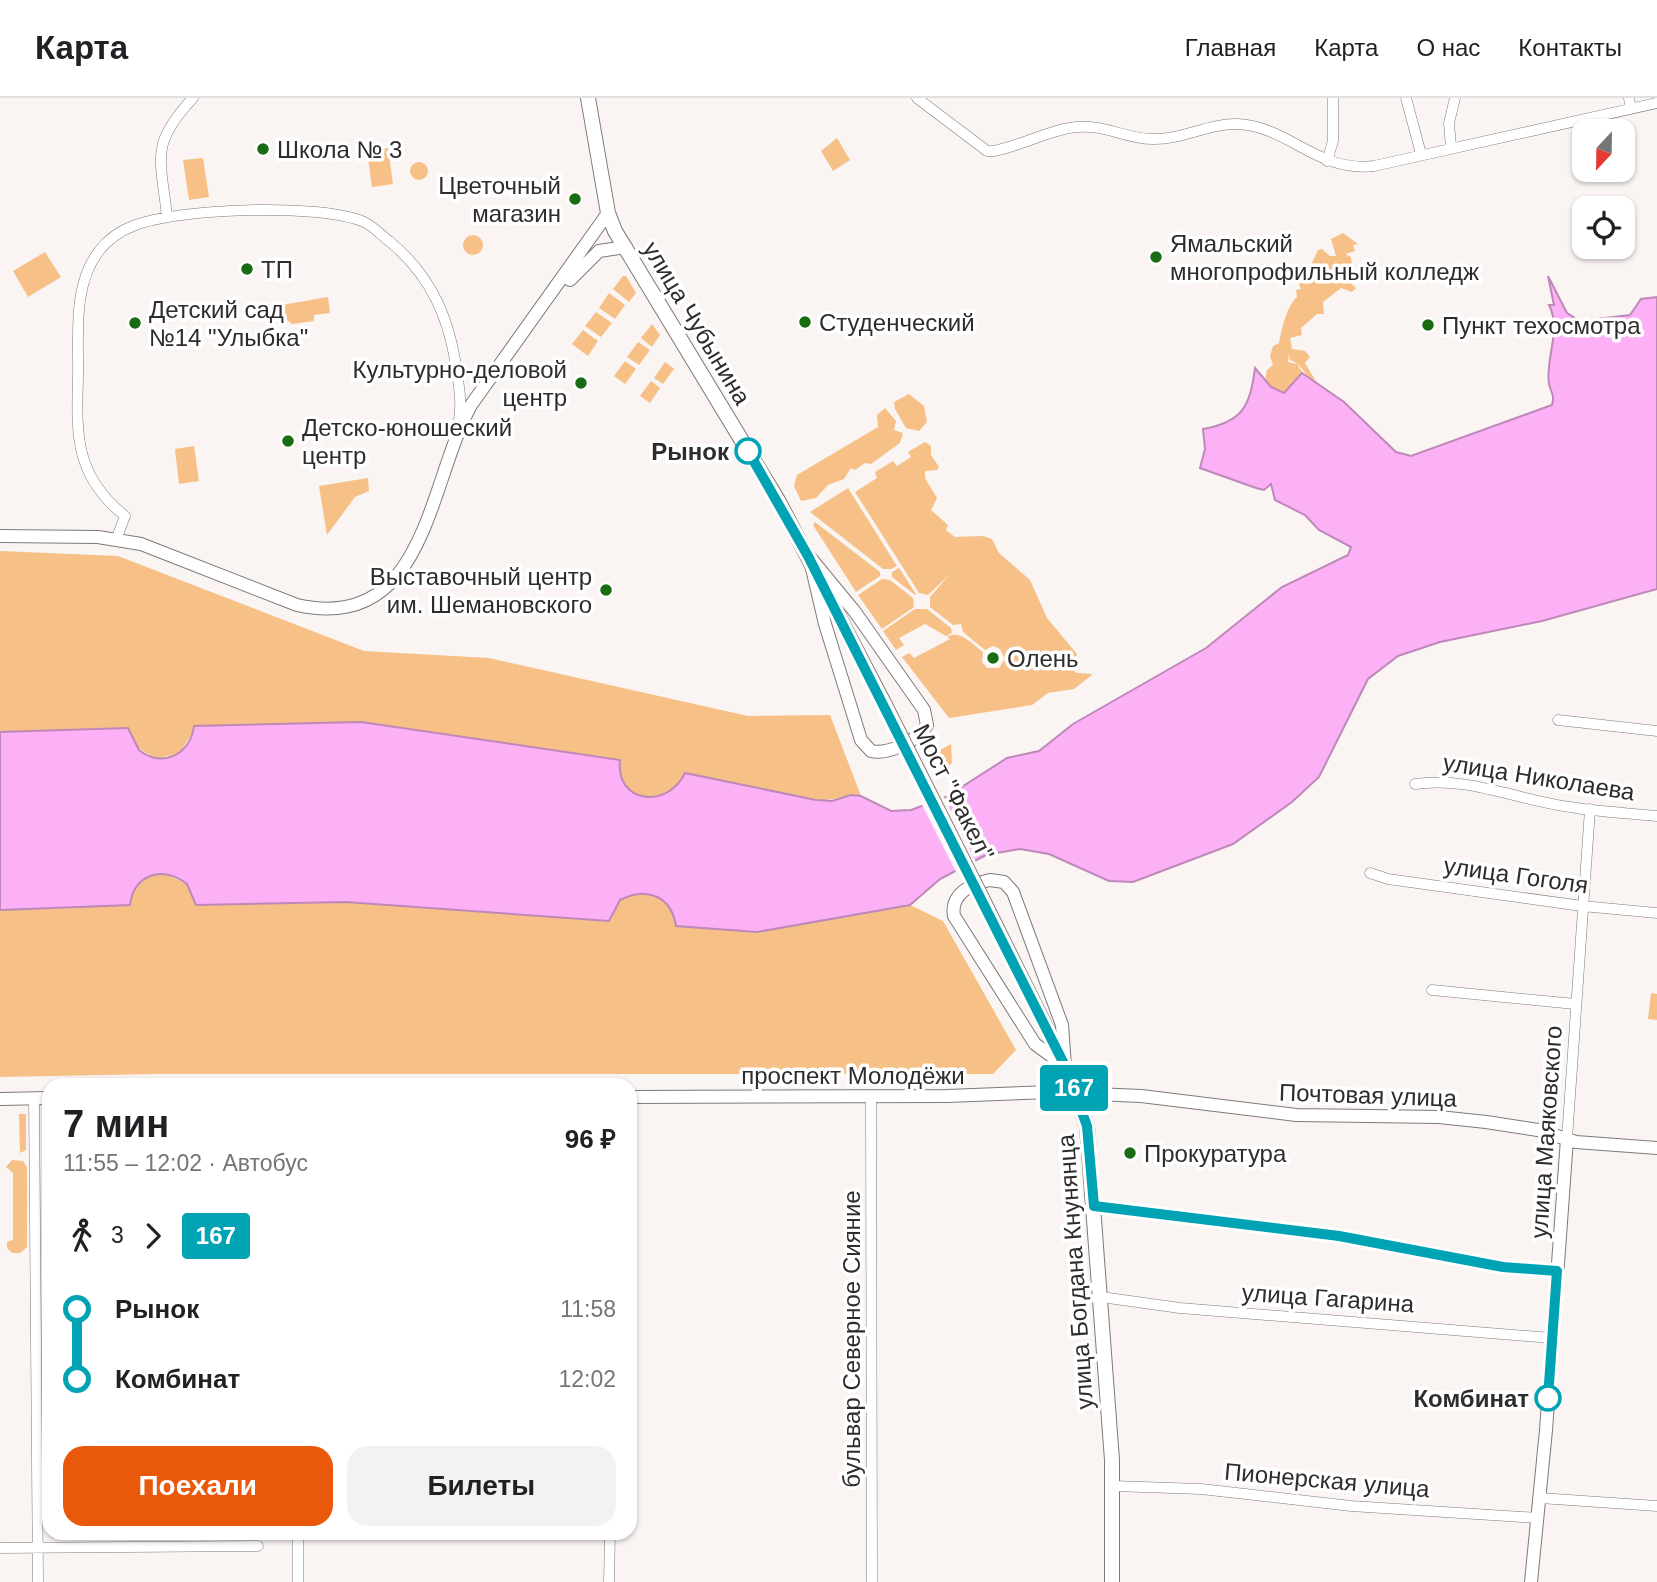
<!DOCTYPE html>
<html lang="ru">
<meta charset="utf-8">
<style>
:root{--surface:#fff;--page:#f2f2f2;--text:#202124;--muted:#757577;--line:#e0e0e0;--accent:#ea580c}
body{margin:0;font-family:Arial,sans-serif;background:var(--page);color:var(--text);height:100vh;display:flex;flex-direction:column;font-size:26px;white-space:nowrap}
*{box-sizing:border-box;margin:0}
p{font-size:23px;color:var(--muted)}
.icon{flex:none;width:38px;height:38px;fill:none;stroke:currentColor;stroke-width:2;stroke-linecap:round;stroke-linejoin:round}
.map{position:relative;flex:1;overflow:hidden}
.drawer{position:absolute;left:42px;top:980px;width:595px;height:462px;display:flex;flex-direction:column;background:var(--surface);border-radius:21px;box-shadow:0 2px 5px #0004}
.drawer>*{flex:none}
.badge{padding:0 14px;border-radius:5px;font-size:24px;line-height:46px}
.needle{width:46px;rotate:202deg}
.buttons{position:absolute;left:1572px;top:21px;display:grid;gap:14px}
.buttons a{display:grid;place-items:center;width:63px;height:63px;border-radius:14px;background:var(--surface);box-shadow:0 2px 5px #0004;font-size:35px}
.map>.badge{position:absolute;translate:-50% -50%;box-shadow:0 0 0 4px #fff}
.legs{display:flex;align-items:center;gap:10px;height:77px;padding:0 21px;font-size:23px}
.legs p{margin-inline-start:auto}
.headline{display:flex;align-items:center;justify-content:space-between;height:119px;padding:0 21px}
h1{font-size:38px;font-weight:600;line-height:52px}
.cta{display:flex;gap:14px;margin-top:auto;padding:14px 21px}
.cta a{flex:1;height:80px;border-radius:21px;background:var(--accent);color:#fff;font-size:28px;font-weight:600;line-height:80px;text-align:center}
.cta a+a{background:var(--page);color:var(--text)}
ul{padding:0 21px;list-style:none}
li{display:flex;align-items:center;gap:24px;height:70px;font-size:26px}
li i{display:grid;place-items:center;width:10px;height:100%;margin:0 9px;background:currentColor}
li i::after{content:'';width:18px;height:18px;margin:-9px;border:5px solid;border-radius:50%;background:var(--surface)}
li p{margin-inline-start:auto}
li:first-child i{background:linear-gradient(#0000 50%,currentColor 0)}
li:last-child i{background:linear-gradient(currentColor 50%,#0000 0)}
header{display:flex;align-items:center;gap:42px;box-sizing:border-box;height:98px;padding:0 35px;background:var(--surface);border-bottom:2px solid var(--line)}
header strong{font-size:33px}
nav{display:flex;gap:38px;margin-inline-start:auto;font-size:24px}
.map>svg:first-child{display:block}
.green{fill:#f6c087}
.water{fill:#fcb1f6;stroke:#be89b9;stroke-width:2}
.pier{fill:#faf4f3}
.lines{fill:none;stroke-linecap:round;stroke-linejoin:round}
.minor-casing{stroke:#7f7a7a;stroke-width:11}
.tertiary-casing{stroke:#7f7a7a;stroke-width:14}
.secondary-casing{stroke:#7f7a7a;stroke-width:16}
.minor{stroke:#fff;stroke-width:10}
.tertiary{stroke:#fff;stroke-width:12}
.secondary{stroke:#fff;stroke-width:14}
.secondary-bridge-casing{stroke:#7f7a7a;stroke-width:16;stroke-linecap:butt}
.secondary-bridge{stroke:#fff;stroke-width:14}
.line-1-casing{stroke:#fff;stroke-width:16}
.line-1{stroke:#00a3b4;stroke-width:10}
.poi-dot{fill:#196c12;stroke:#fff;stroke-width:2.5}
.stop-1-dot{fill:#fff;stroke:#00a3b4;stroke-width:3.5}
.labels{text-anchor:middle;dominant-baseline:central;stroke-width:7;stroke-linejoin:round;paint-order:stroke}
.poi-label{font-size:24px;fill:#2e2c2c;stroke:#fff;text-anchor:start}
.street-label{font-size:24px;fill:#2e2c2c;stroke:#fff}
.stop-label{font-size:24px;font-weight:bold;fill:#2e2c2c;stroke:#fff;text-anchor:end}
</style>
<header>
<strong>Карта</strong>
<nav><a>Главная</a><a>Карта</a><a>О нас</a><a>Контакты</a></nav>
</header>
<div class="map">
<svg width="1657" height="1484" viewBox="0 0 1657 1484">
<rect width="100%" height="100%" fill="#faf4f3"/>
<path class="green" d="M837 40 850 62 833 73 821 53Z
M388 50 393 86 372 89 367 53Z
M203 60 209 99 189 102 183 62Z
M410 73a9 9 0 1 1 18 0a9 9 0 1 1-18 0Z
M1343 135 1358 146 1353 147 1355 153 1345 156 1351 159 1352 169 1346 181 1356 190 1352 194 1341 190 1323 204 1324 216H1317L1301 230 1302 237 1290 240 1292 251 1305 253 1310 259 1305 265 1318 287C1306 281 1303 266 1290 262L1289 256 1288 264 1297 266 1303 275 1305 289 1296 280 1299 291 1291 283 1295 292 1286 298 1273 291 1265 282 1267 272 1273 267 1270 258 1273 248 1279 245C1281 233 1287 207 1297 199L1296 192 1301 191 1299 187 1307 167H1311L1318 152 1322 151 1330 158H1336L1331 141Z
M463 147a10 10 0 1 1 20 0a10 10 0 1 1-20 0Z
M45 154 61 179 28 199 13 173Z
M623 178H626L636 195 629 204 613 191Z
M609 195 625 207 615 221 599 210Z
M328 199 330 215 314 217V223L292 226 270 209Z
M596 214 612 225 601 239 585 228Z
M652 226 660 237 652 249 641 240Z
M583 232 598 243 588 258 572 246Z
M638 244 650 252 639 267 627 259Z
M625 263 636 271 625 286 614 278Z
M665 264 674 271 663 286 654 280Z
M651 283 660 290 650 305 640 298Z
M909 296 924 308 927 324 919 333 906 330 895 311 894 304Z
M885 310 896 323 894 332 903 335 900 345 871 366 865 365 855 372 851 370 844 381 828 387 816 400 801 403 794 388 797 377 878 329 877 317Z
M925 344 931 348V357L939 369 937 372 925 373V380L937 400 931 412 948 427 946 432 955 439 983 438 992 441 999 455 1030 482 1047 520 1077 556 1072 571 1077 575 1093 576 1074 591 1048 595 1032 607 949 620 902 559 909 555 914 560 950 541 947 539C960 531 972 546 983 554L982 564 987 570H999L1005 561 1000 551 993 548 985 552 963 534 961 526 953 527 930 509V499L949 477 928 497 919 495 855 394 877 380 875 374 893 363 897 368 911 359 908 354Z
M194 348 199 383 179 386 175 351Z
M368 380 369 393 355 399 327 437 319 388Z
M848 390 897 468 891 471H883L810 414Z
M815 424 880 474V478L856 494 813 427Z
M0 453 118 458 364 553 489 560 748 618 830 617 861 698C845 697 832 703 816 702L685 675C666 709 616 707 620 662L193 634 180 655 156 661 135 648 128 630 0 634Z
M899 470 916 496 915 497 892 479V474Z
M882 481 890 482 913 500 914 509 882 531 858 497Z
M915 511H927L951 530 952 535 946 538 925 526 899 540 904 547 896 552 883 533Z
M951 646 952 665 942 674 933 656Z
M163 775 187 786 196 807 346 804 610 823 620 802C647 788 670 798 676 828L757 834 910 807 943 823 1016 952 993 976H156L0 979V812L130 807C133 787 143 776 163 775Z
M1651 895 1657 896V922L1648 921Z
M19 1016H26V1052L20 1055Z
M12 1062 23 1063 27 1069V1149L20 1155H12L7 1150V1144L13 1142V1075L6 1069Z"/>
<path class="water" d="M1548 178 1567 215 1580 223 1630 217 1641 201 1657 199V491L1542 523 1440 544 1398 558 1368 581 1319 679 1292 704 1233 746 1133 784 1109 783 1049 756 1020 751 986 757 940 781 910 807 757 834 676 828C671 798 647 788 620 802L609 823 346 804 196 807 187 786C164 767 133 776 130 807L0 812V634L128 630 139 652C162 671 191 656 194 628L361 624 620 662C615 705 667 712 685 675L816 702 832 703 851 697 861 698 891 713 911 712 946 699 1007 660 1039 653 1073 626 1206 550 1282 489 1348 457 1351 449 1319 432 1305 417 1275 402 1271 386 1264 392 1256 390 1200 370 1205 351 1203 331C1243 324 1250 308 1255 270L1271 289 1284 295 1302 275 1344 304 1396 354 1411 358 1552 307C1555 297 1551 295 1549 286 1545 260 1562 232 1549 207H1554Z"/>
<path class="pier" d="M943 697 977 766 957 776 921 705Z"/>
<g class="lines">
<defs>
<path id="minor" d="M917 0 987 53C1000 56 1048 33 1069 30 1104 24 1123 41 1153 41 1182 42 1209 25 1238 26 1288 28 1318 75 1374 68L1657 5
M1406 0 1421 56
M1629 0 1631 11
M1451 49 1449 25 1455 0
M1327 63 1333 43V0
M167 119C161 60 149 47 193 0
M116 442 125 418C76 379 76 339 78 281 79 238 72 188 99 153 108 141 120 133 133 128 177 110 320 105 364 124 373 128 381 137 389 143 432 178 450 222 457 275 460 294 462 309 458 328
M1558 622 1657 633
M1415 686C1468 678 1517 702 1570 709 1599 714 1628 715 1657 718
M1370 775 1388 781 1582 808 1657 815
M1432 892 1575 906
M871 998 872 1484
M34 1000 38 1484
M1567 1041 1590 711
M1094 1108 1339 1138 1503 1169 1557 1173
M1101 1199 1180 1210 1552 1240
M1113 1388 1201 1391 1351 1408 1538 1420
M1540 1400 1657 1408
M298 1435V1484
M0 1450 258 1448
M609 1484 610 1435"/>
<path id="tertiary" d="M570 182 599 153 626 149
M0 438 98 439 141 446 297 507C426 536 428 385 471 307L608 115
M809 458 855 514 924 612 927 627C918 643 887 657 871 653L861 642 825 526Z
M990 782 1004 784 1013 794 1062 927 1065 968 1035 946 954 818C950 796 971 786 990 782Z
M630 999 947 998 1050 994 1141 998 1296 1017 1439 1019 1486 1024 1538 1032 1576 1044 1657 1050
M0 1001 49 1000
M1531 1484 1546 1332 1567 1041"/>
<path id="secondary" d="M588 0 608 115 615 133 779 404 885 607
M982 800 1065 968 1087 1028 1112 1362V1484"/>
</defs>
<use href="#minor" class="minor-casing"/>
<use href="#tertiary" class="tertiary-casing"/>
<use href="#secondary" class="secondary-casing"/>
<use href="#minor" class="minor"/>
<use href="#tertiary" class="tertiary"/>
<use href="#secondary" class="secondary"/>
<defs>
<path id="secondary-bridge" d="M885 607 982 800"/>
</defs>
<use href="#secondary-bridge" class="secondary-bridge-casing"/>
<use href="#secondary-bridge" class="secondary-bridge"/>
</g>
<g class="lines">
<defs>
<path id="line-1" d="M748 353 808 458 1065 968 1087 1028 1094 1108 1339 1138 1503 1169 1557 1173 1548 1300"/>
</defs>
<use href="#line-1" class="line-1-casing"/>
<use href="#line-1" class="line-1"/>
</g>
<g class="poi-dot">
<circle cx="263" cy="51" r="7"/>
<circle cx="575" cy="101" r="7"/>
<circle cx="1156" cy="159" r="7"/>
<circle cx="247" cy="171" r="7"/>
<circle cx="805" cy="224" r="7"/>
<circle cx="135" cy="225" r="7"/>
<circle cx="1428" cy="227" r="7"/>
<circle cx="581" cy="285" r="7"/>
<circle cx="288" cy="343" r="7"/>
<circle cx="606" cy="492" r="7"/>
<circle cx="993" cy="560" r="7"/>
<circle cx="1130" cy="1055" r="7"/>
</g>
<g class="stop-1-dot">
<circle cx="748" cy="353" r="12"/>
<circle cx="1548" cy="1300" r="12"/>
</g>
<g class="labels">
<g class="poi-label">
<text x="277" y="51">Школа № 3</text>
<text x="561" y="87" text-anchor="end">Цветочный<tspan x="561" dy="28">магазин</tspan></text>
<text x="1170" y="145">Ямальский<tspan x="1170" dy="28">многопрофильный колледж</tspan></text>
<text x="261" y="171">ТП</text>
<text x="149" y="211">Детский сад<tspan x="149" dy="28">№14 "Улыбка"</tspan></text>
<text x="819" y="224">Студенческий</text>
<text x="1442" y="227">Пункт техосмотра</text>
<text x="567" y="271" text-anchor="end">Культурно-деловой<tspan x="567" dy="28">центр</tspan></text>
<text x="302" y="329">Детско-юношеский<tspan x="302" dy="28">центр</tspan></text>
<text x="592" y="478" text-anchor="end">Выставочный центр<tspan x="592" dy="28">им. Шемановского</tspan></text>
<text x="1007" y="560">Олень</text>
<text x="1144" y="1055">Прокуратура</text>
</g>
<g class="street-label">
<text transform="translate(697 225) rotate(59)">улица Чубынина</text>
<text transform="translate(1539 679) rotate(9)">улица Николаева</text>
<text transform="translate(954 694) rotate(63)">Мост "Факел"</text>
<text transform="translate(1516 777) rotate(8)">улица Гоголя</text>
<text x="853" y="977">проспект Молодёжи</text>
<text transform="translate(1368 997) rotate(2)">Почтовая улица</text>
<text transform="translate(1546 1034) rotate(-86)">улица Маяковского</text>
<text transform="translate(1075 1174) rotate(-94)">улица Богдана Кнунянца</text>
<text transform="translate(1328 1200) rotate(4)">улица Гагарина</text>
<text transform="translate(851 1241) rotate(-90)">бульвар Северное Сияние</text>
<text transform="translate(1327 1382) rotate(5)">Пионерская улица</text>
</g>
<g class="stop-label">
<text x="729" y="353">Рынок</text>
<text x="1529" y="1300">Комбинат</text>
</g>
</g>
</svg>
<div class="buttons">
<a><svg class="needle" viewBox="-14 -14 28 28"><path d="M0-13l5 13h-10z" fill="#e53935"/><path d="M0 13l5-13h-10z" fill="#757577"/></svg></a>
<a><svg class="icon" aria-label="locate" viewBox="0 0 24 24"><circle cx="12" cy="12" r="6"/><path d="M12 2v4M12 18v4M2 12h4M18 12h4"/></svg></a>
</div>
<b class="badge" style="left:1074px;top:990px;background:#00a3b4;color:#fff">167</b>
<section class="drawer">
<div class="headline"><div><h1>7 мин</h1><p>11:55 – 12:02 · Автобус</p></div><b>96 ₽</b></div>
<div class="legs"><svg class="icon" aria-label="walk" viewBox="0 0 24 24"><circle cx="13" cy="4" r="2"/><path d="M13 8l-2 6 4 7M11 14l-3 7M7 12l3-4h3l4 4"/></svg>3<svg class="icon" aria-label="forward" viewBox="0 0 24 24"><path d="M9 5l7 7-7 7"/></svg><b class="badge" style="background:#00a3b4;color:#fff">167</b></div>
<ul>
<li><i style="color:#00a3b4"></i><b>Рынок</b><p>11:58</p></li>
<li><i style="color:#00a3b4"></i><b>Комбинат</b><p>12:02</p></li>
</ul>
<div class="cta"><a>Поехали</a><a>Билеты</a></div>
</section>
</div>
